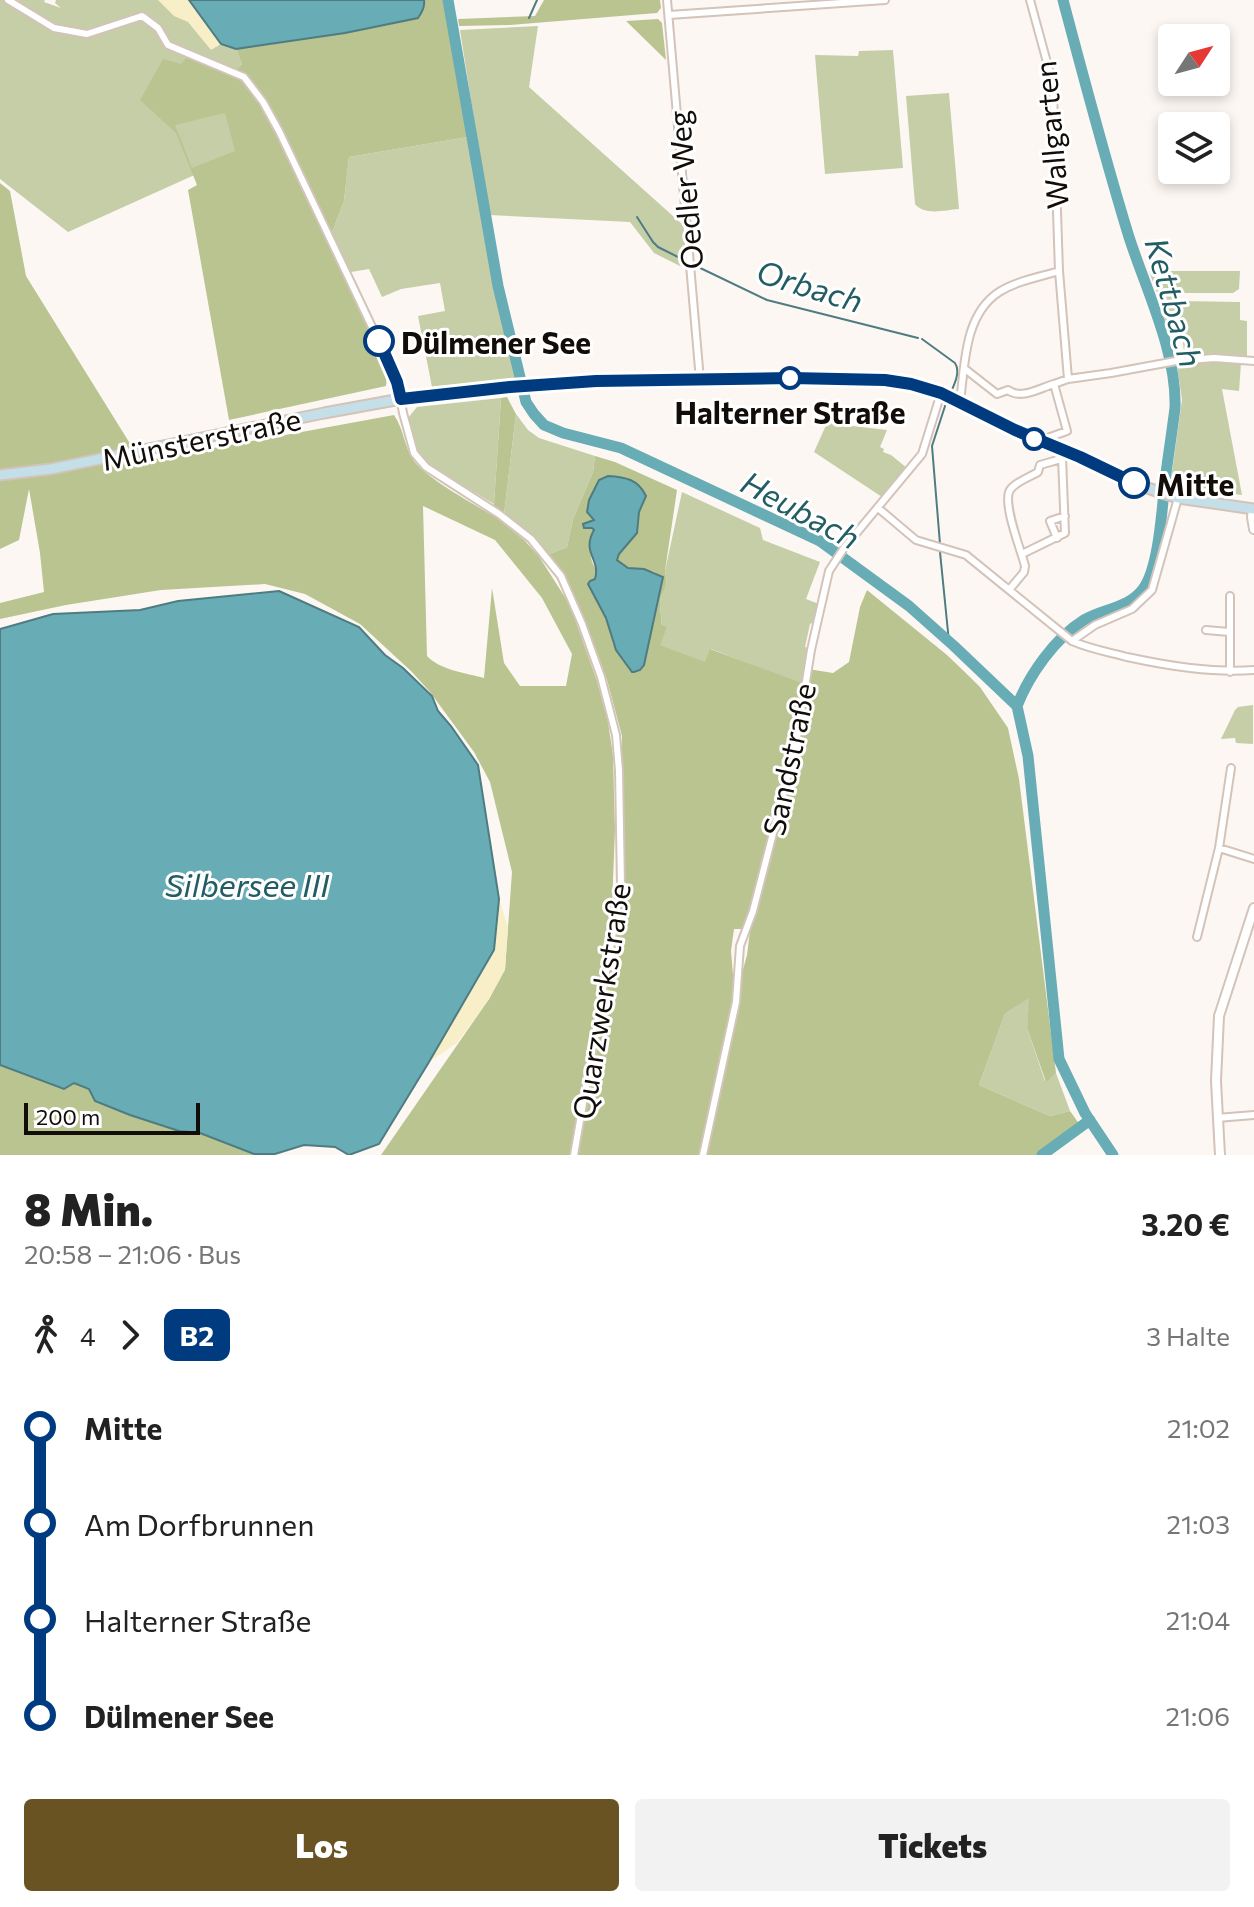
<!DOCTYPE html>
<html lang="de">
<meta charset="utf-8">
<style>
:root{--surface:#fff;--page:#f2f2f2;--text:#222;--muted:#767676;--accent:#6a5323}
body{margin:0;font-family:Commissioner,sans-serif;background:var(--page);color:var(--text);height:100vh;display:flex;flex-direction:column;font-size:30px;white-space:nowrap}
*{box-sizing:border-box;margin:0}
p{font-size:26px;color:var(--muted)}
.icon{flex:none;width:44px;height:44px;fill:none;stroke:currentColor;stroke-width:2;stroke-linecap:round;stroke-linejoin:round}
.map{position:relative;height:1155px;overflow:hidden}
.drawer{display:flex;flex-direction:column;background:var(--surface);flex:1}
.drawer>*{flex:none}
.badge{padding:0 16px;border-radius:12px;font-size:28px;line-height:52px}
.needle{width:52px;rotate:54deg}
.fabs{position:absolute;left:1158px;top:24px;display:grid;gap:16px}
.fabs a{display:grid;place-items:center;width:72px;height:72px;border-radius:8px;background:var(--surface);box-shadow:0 4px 12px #0003;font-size:40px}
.scale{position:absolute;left:24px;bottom:20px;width:176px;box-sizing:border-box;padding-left:8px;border:4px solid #120d09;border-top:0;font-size:22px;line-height:28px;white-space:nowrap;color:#120d09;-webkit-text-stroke:6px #fff;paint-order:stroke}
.map>.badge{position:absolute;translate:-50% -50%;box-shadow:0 0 0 4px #fff}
.legs{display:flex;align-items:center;gap:12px;height:88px;padding:0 24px;font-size:26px}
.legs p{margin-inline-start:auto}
.overview{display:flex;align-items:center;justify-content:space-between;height:136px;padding:0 24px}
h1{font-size:44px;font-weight:800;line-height:60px}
.button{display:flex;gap:16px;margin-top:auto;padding:16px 24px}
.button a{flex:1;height:92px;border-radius:8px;background:var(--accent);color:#fff;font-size:32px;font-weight:800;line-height:92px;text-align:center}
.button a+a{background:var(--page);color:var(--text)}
ul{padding:0 24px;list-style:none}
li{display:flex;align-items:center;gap:28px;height:96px;font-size:30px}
li i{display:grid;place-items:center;width:12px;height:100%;margin:0 10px;background:currentColor}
li i::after{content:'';width:20px;height:20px;margin:-10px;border:6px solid;border-radius:50%;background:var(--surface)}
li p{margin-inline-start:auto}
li:first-child i{background:linear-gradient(#0000 50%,currentColor 0)}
li:last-child i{background:linear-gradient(currentColor 50%,#0000 0)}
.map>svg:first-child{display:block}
.green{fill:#c5cea7}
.forest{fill:#bac491;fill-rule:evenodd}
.sand{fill:#f8efc9}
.water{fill:#68acb5;stroke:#4e7c81;stroke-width:2}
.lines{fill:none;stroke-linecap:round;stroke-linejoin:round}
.stream{stroke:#4e7c81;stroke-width:2}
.river{stroke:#68acb5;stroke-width:11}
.minor-casing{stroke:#d3c3b9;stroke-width:10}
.tertiary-casing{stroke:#d3c3b9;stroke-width:12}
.secondary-casing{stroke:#d3c3b9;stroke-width:13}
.minor{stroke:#fff;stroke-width:6}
.tertiary{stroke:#fff;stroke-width:8}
.secondary{stroke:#c4dfe8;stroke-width:9}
.line-1-casing{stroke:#fff;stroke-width:18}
.line-1{stroke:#003b80;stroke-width:12}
.stop-1-dot{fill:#fff;stroke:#003b80;stroke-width:4}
.labels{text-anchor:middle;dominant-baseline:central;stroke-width:6;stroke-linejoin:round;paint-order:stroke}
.street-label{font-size:30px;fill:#120d09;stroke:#fff}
.stop-label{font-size:30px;font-weight:bold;fill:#120d09;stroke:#fff;text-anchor:start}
.water-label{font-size:32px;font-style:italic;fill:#235d64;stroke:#fff}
</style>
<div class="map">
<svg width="1254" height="1155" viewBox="0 0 1254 1155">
<rect width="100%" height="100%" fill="#fdf7f3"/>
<path class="green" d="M0 0H45L44 2 61 8 55 3 56 0H189L221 44 236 49 242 64 233 72 261 145 68 232 0 179Z
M538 26 529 87 683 225 688 270 654 253 630 222 489 215 460 30Z
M893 50 903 168 825 174 815 55 858 56 859 51Z
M949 93 959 209C945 210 924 216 915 204L906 96Z
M468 137 495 291 516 378 432 387 418 316 445 311 440 283 401 289 382 297 369 269 351 272 331 235 344 201 349 157Z
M1149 271H1240L1239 289 1233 293H1180L1179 301 1240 302V320L1247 321V356L1184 354 1183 342 1185 341 1184 336 1177 337 1174 325 1178 324V322L1163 321 1164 293H1157Z
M1218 361 1241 363 1239 391 1222 389 1242 495 1170 486 1182 400 1177 365Z
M501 398 494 504 427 464 417 452 408 418 417 407Z
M516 414 528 430 539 438 595 456 593 472 573 519 567 547 547 555 504 515Z
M827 423 887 430 880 447 884 449 883 452 891 455 907 468 882 497 814 452Z
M682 492 760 528 763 540 820 562 806 599 819 604 816 621 810 624 805 647 808 648 801 684 711 649 706 663 659 645 666 627 661 624C662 616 660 611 660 604 660 589 670 591 665 571Z
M1253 705V744L1236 743 1235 738 1221 739 1235 710 1238 707Z
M1030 997 1027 1028 1045 1081 1056 1073 1070 1111 1050 1116 979 1085 1005 1014Z"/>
<path class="forest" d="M424 0H443L468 137 349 157 344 201 331 235 351 272 345 276C357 303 390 358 386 386L229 420 188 190 197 185 176 133 140 100 163 59 181 64 186 58 230 75 242 64 236 49 345 33 418 18 423 9ZM225 113 235 151 192 168 175 125Z
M544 0H660L661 8 657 13 510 25 459 26 458 19 535 16Z
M658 19 662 23 666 60 626 21Z
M0 183 10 191 26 276 129 442 143 461 394 415C404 429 404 447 414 461 426 478 472 503 492 515L494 504 501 398 507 397 516 414 503 523 524 540 538 555 570 605 597 681 608 722 613 755 615 830 612 905 572 1155H381L489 999 505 969 512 872 490 782 474 752 430 692 412 672 360 624 305 594 265 584 161 590 66 605 0 619V603L44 592 40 553 29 489 19 540 0 549ZM423 506 495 540 542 598 572 654 566 686H520L504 663 492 588 484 678C466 673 440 670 427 656Z
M595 456 615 462 677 490 665 571C670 592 660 589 660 604 660 611 662 616 661 624L667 627 660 645 705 662 710 649 802 683 806 681 808 669 833 673 849 662 860 607 867 590 947 655 971 678 980 687 1008 728 1019 779 1056 1073 1046 1082 1027 1028 1029 998 1005 1014 979 1085 1050 1116 1070 1111 1080 1125 1079 1129 1042 1155H574L621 886 622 736 607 680 593 641 578 607 547 555 567 547 573 519 593 472ZM646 496 639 512 637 533 619 554 617 560 628 568 655 572 640 670 634 672 632 671 613 644 606 618 588 585C605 572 593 571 591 557 590 548 594 538 594 529L592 528H586L587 522H592L593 518ZM752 915 747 955 735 998 731 951 734 929H746Z
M0 1065 64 1089 74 1083 179 1131 200 1133 256 1155H0Z"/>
<path class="sand" d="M158 0H189L221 44 211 50 188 22 174 16Z
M499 899 508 927 505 970 489 999 457 1043 429 1062 494 950Z"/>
<path class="water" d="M189 0H424C425 7 422 12 418 18L345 33 236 49 221 44Z
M608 476C625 477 638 479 646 496L639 512 637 533 619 554 617 560 628 568 644 569 663 577 644 665 640 670 634 672H632L616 650 606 618 588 584 590 581 595 579C601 559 581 553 594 530L592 528H584L583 524 594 520 587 512 589 500 599 480Z
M279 591 359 627 385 655 403 668 432 696 438 711 451 726 478 765 499 899 494 950 429 1062 379 1144 349 1155 335 1147 304 1145 275 1154H254L200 1133 179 1131 130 1115 95 1101 89 1089 74 1083 64 1089 0 1065V629L53 614 140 610 178 601Z"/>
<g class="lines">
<path class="stream" d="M529 18 537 0
M637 217 653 242 658 247 684 260
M694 265 767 300 918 338
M922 339 955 363C961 372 954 385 950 394
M940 544 932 446 947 400
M940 552 949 642"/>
<path class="river" d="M448 0 498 286 526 402 534 414 544 425 563 433 621 448 820 541 909 606 954 646 1017 706 1028 756 1059 1059 1085 1113 1113 1155
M1017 706C1029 675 1055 638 1084 620 1104 608 1128 609 1143 589 1159 568 1162 508 1165 481 1168 457 1172 432 1175 408 1177 352 1146 290 1129 237 1105 159 1084 79 1063 0
M1042 1155 1090 1120"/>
<defs>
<path id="minor" d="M8 0 54 28 87 34 142 16 158 28 168 45 244 77 263 102 279 131 392 369 398 386 403 413 414 453 426 467 499 514 531 539 561 576 582 624 601 677 616 735 619 771 621 886 574 1155
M667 0 700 380
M1030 0 1051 77 1053 92 1059 271 1068 379
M669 15 885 0
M965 369 997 394 1008 390C1021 400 1040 388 1054 384
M960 402C965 364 964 315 999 292 1016 281 1040 277 1059 271
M1039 441 1067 431 1054 384 1068 379 1111 373 1176 361 1214 358 1254 361
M878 508 916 540 966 555 1072 641C1090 649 1108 652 1127 657 1169 666 1211 673 1254 670
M1057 538 1050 521 1065 516
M1022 554 1065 533 1062 457
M1009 590 1024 572 1025 566C1021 550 1002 503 1010 490 1015 482 1030 477 1038 472L1040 465 1061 459
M1230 596V672
M1206 630 1229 632
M1072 641 1095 625 1132 609 1152 590 1178 498
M1219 848 1254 859
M1197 937 1219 848 1231 768
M1217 1118 1254 1115
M703 1155 736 1002 740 946 753 911 796 744 811 650 829 571 844 548 922 454 941 393"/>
<path id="tertiary" d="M1253 509 1252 517 1254 529
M1220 1155 1216 1081 1219 1016 1254 908"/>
<path id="secondary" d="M0 475 51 469 324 413 401 399 510 387 596 381 858 378 911 384 941 393 1015 430 1080 457 1128 481 1159 492 1178 498 1254 509"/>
</defs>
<use href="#minor" class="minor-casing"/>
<use href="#tertiary" class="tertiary-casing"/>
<use href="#secondary" class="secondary-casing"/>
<use href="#minor" class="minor"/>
<use href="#tertiary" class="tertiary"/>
<use href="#secondary" class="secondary"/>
</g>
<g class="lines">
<defs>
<path id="line-1" d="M379 341 397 382 401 399 510 387 596 381 791 378 885 380 911 384 941 393 1015 430 1080 457 1134 483"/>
</defs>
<use href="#line-1" class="line-1-casing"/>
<use href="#line-1" class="line-1"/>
</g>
<g class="stop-1-dot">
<circle cx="379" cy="341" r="14"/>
<circle cx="790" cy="378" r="10"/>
<circle cx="1034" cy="439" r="10"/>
<circle cx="1134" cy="483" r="14"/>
</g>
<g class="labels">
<g class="street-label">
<text transform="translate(1050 135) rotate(-95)">Wallgarten</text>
<text transform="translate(684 190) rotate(-95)">Oedler Weg</text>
<text transform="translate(201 438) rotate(-12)">Münsterstraße</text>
<text transform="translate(788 759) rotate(-78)">Sandstraße</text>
<text transform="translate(600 1001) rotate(-81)">Quarzwerkstraße</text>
</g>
<g class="stop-label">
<text x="401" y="341">Dülmener See</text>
<text x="790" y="411" text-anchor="middle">Halterner Straße</text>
<text x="1156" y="483">Mitte</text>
</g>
<g class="water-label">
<text transform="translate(810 285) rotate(17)">Orbach</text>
<text transform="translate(1175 302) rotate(74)">Kettbach</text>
<text transform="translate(801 509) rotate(28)">Heubach</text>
<text x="247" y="884">Silbersee III</text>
</g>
</g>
</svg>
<div class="fabs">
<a><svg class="needle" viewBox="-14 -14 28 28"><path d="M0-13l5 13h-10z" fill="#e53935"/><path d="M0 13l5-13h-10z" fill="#767676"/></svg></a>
<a><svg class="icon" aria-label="layers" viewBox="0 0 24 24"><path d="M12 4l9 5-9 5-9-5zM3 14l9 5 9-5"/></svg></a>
</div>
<div class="scale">200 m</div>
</div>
<section class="drawer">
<div class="overview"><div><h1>8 Min.</h1><p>20:58 – 21:06 · Bus</p></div><b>3.20 €</b></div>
<div class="legs"><svg class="icon" aria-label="walk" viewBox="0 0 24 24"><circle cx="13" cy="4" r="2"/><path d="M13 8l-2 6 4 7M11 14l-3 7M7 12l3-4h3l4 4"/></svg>4<svg class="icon" aria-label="forward" viewBox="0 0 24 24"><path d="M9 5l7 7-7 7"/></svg><b class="badge" style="background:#003b80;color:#fff">B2</b><p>3 Halte</p></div>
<ul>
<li><i style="color:#003b80"></i><b>Mitte</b><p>21:02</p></li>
<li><i style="color:#003b80"></i><span>Am Dorfbrunnen</span><p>21:03</p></li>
<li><i style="color:#003b80"></i><span>Halterner Straße</span><p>21:04</p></li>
<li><i style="color:#003b80"></i><b>Dülmener See</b><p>21:06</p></li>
</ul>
<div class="button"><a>Los</a><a>Tickets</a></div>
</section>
